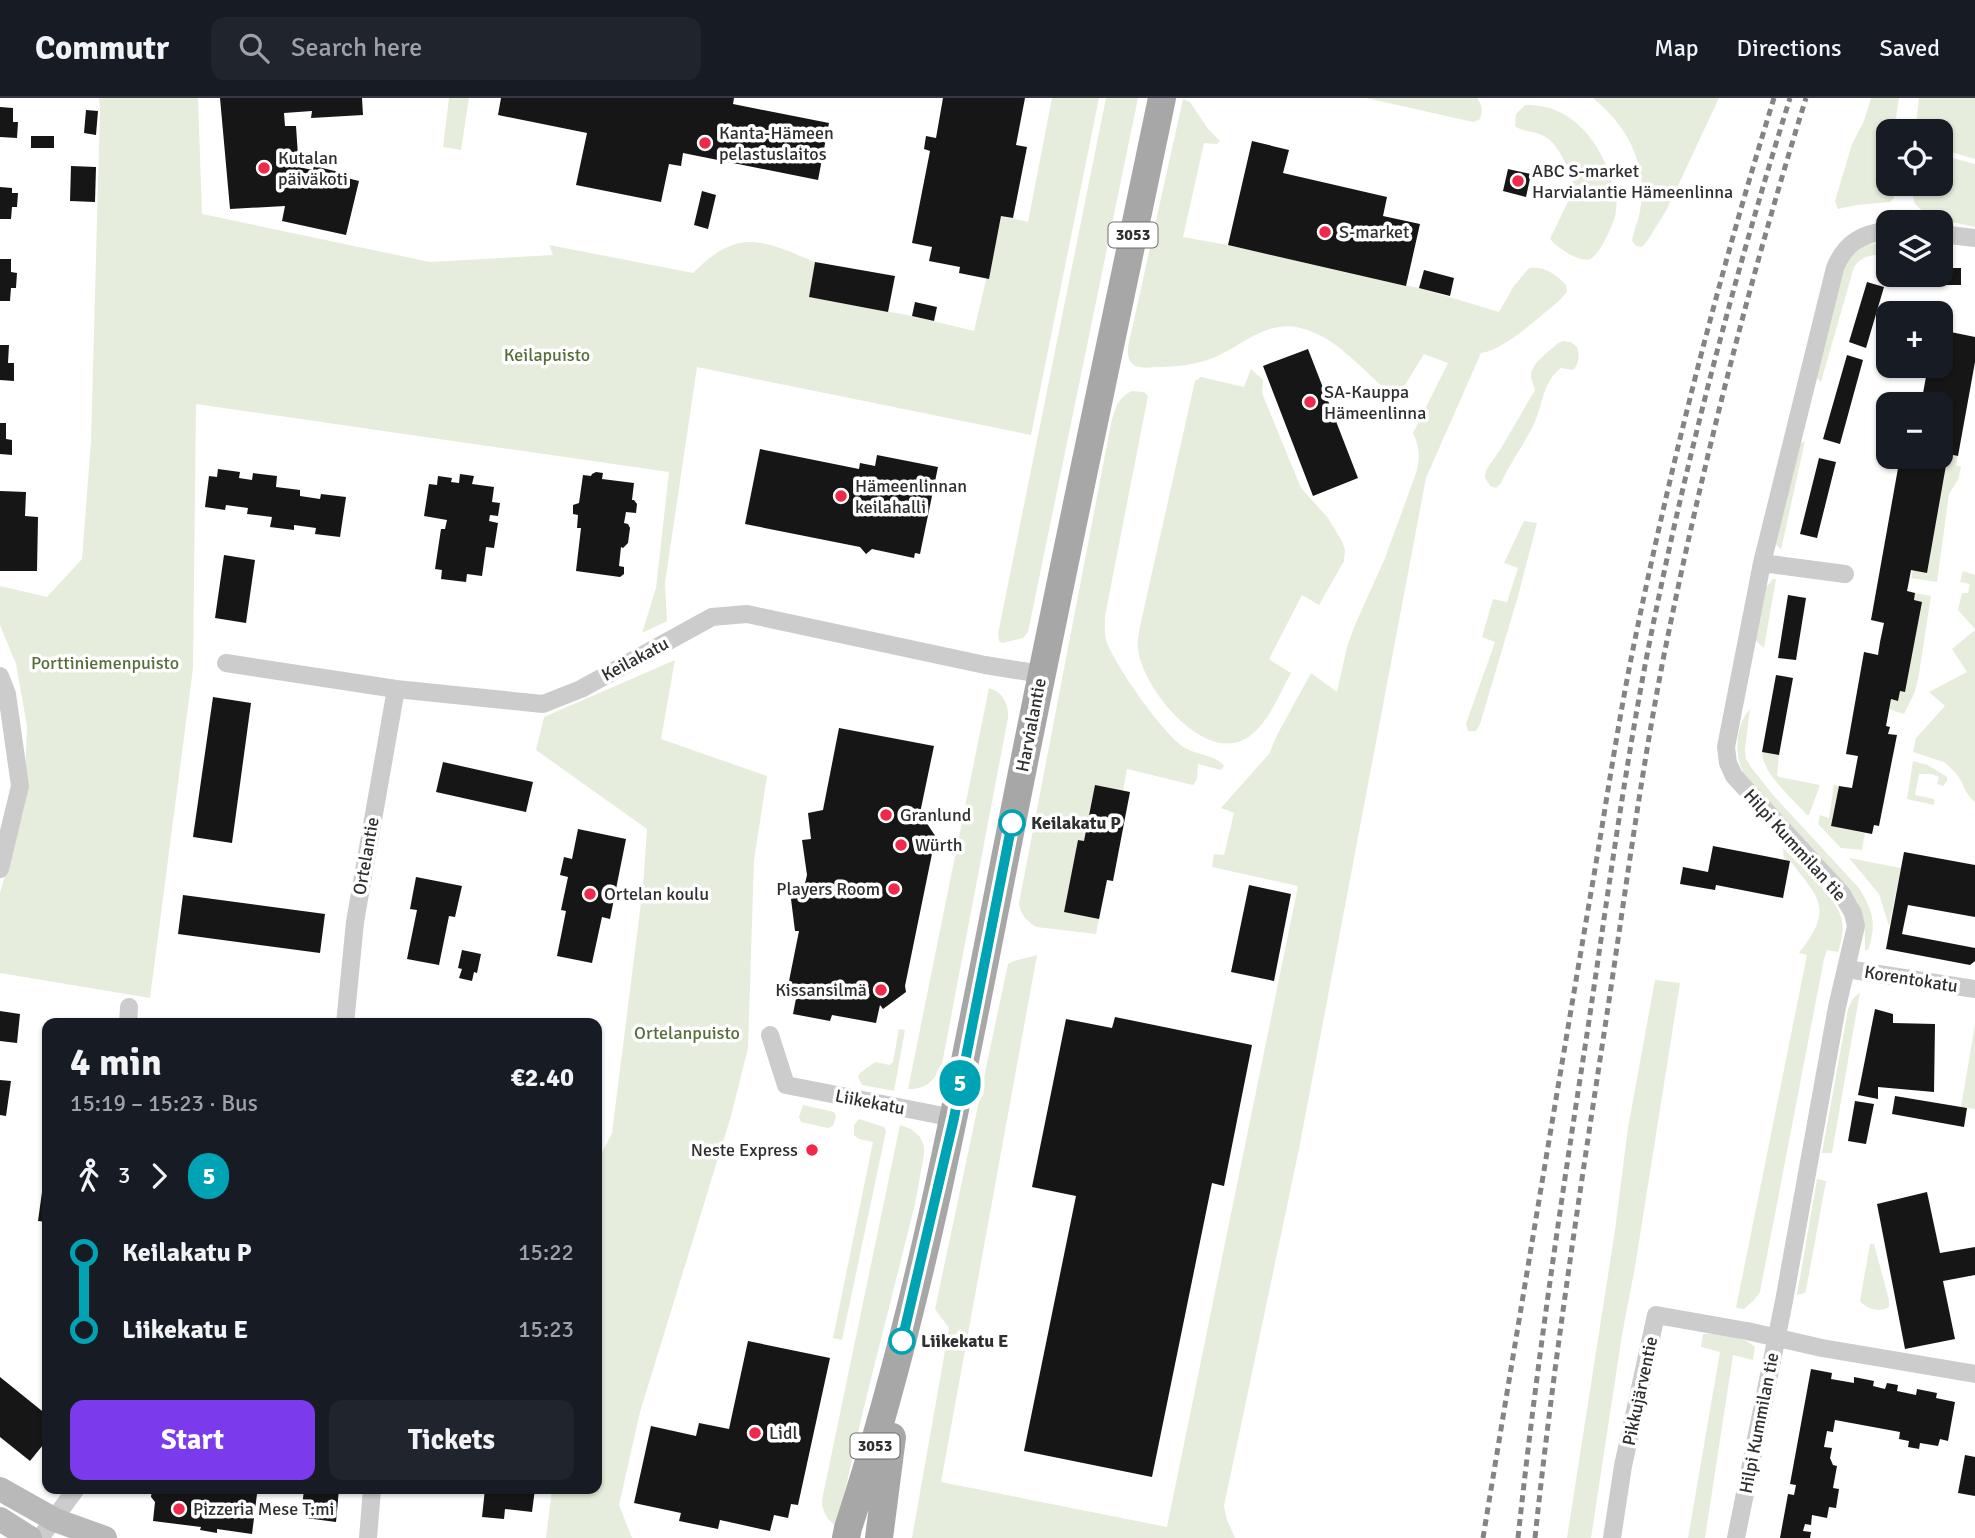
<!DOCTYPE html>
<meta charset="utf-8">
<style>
:root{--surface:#171b24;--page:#20242c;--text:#f1f3f6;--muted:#9ea1a6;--line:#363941;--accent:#7c3aed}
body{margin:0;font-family:Signika,sans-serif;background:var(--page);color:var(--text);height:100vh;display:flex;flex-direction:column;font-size:26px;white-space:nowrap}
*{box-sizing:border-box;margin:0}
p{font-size:23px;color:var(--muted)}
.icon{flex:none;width:38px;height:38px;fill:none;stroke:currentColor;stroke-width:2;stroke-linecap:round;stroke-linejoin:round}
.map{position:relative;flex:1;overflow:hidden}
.drawer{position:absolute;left:42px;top:920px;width:560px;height:476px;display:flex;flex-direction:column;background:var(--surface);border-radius:14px;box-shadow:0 2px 5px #0004}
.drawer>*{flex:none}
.badge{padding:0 14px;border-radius:23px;font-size:24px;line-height:46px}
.tools{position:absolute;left:1876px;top:21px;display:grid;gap:14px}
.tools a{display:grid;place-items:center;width:77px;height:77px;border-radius:14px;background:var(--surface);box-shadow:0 2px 5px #0004;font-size:35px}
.map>.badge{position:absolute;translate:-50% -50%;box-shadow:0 0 0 4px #fff}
.legs{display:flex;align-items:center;gap:10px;height:77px;padding:0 28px;font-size:23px}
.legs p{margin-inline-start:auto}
.summary{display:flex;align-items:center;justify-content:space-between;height:119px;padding:0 28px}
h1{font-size:38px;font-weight:700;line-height:52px}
.button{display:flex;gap:14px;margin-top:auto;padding:14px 28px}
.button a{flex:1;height:80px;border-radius:14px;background:var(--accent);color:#fff;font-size:28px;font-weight:700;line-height:80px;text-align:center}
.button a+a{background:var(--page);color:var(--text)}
ul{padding:0 28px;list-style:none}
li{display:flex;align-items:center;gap:24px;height:77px;font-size:26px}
li i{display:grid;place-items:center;width:10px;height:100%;margin:0 9px;background:currentColor}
li i::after{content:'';width:18px;height:18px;margin:-9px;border:5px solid;border-radius:50%;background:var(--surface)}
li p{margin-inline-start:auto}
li:first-child i{background:linear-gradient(#0000 50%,currentColor 0)}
li:last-child i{background:linear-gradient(currentColor 50%,#0000 0)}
header{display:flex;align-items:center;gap:42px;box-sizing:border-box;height:98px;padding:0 35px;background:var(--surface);border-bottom:2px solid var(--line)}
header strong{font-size:33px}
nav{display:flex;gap:38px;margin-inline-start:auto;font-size:24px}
.search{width:490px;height:63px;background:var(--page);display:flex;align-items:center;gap:18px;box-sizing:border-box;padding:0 24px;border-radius:14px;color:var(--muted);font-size:26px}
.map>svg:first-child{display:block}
.green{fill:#e7eddc}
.building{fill:#161616}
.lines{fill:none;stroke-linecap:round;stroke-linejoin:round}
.street{stroke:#ccc;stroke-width:18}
.secondary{stroke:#b9b9b9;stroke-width:24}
.primary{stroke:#a7a7a7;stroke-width:28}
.rail{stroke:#848484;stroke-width:5;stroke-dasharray:7 5;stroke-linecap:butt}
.line-1-casing{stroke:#fff;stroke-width:16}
.line-1{stroke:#00a3b4;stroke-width:10}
.poi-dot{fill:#f0284a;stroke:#fff;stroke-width:2.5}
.stop-1-dot{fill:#fff;stroke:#00a3b4;stroke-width:3.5}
.labels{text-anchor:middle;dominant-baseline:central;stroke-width:7;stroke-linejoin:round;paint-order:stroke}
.shield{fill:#fff;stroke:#6d6d6d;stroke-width:2}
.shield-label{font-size:16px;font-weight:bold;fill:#2f2f2f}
.poi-label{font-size:18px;fill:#2f2f2f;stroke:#fff;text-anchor:start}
.park-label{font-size:18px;fill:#576e3a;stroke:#fff}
.street-label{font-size:18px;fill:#2f2f2f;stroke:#fff}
.stop-label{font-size:18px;font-weight:bold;fill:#2f2f2f;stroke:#fff;text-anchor:start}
</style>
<header>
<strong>Commutr</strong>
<div class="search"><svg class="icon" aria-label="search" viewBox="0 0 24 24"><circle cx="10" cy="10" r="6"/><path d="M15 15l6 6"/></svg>Search here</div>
<nav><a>Map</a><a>Directions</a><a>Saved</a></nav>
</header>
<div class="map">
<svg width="1975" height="1440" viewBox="0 0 1975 1440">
<rect width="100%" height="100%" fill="#fff"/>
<path class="green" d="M99 0H198L202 116 430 164 553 157 549 147 693 175C739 129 761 142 815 164L809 199 912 218 974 233 1001 118 1028 124 1052 0H1099L1031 337 697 269 665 485 667 523 642 535 656 490 669 374 196 306 193 570 150 900 0 875V795L24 711 27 628 16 566 0 527V488L47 499 82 461 91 343 100 13Z
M449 0H469L461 52 443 49Z
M1106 0H1138L1028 534 1023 540 1002 545 999 543 998 536Z
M1366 0H1477C1482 7 1484 14 1479 22L1473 24Z
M1593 0H1719L1667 111 1648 142 1642 149 1636 148 1632 143C1634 131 1640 119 1641 106 1646 63 1626 27 1593 0Z
M1871 0H1899L1894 33H1888V86H1893L1894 100 1890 104 1856 107 1838 111 1835 103 1852 46 1864 23Z
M1919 0H1975V61L1941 51V33H1915Z
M1183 1 1190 4 1208 31 1220 43 1217 46 1204 45 1183 139 1228 147 1419 190 1499 214 1514 188 1529 170C1545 168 1556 176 1566 187L1567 194 1560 202C1540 218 1505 252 1481 255L1426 380 1299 1051 1224 1408 1227 1422 1235 1440H912L949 1230 935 1211 1008 866 1014 863 1037 857 941 1384 1167 1429 1298 788 1212 769 1214 756 1224 757 1234 715 1221 710 1269 656 1277 637 1311 575 1337 594 1347 549 1355 527 1385 460 1416 375C1420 360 1420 349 1413 335L1448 265 1424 256 1402 292 1391 294C1382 289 1374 281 1367 274 1345 254 1326 235 1296 229 1265 223 1239 250 1213 260 1195 267 1174 269 1155 269 1146 270 1135 271 1130 263 1125 253 1130 241 1132 231Z
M1525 7C1568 5 1597 39 1610 77 1614 89 1618 100 1616 113 1615 124 1601 154 1592 160 1582 167 1556 149 1550 141L1575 89C1568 72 1560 45 1542 37 1533 33 1523 34 1515 28L1516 16Z
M1941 57 1975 66V129L1929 119 1915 106 1909 86H1941Z
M1888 145V155C1874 157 1862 157 1854 169L1821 284 1814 277 1846 160 1864 146Z
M1563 243 1571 244 1577 249C1580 256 1579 267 1573 272L1561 270C1542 284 1543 309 1533 328 1523 348 1510 365 1501 385L1496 390 1490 388 1485 380 1486 372 1500 352 1535 292C1534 287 1530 280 1531 276 1533 264 1550 253 1558 245Z
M1251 271 1263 282 1262 295 1301 390 1328 420 1342 443 1345 452 1344 463 1319 507 1302 497 1269 561 1291 575C1279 596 1268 628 1245 641 1202 665 1141 588 1138 550 1137 543 1139 535 1140 528L1195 283 1201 279 1244 289Z
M1132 293 1144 294 1148 298 1105 518C1105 527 1104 536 1107 545 1117 570 1163 636 1185 650 1197 657 1216 657 1224 668L1221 672 1198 666 1197 681 1193 687 1127 671 1123 693 1084 743 1078 742 1064 814 1099 821 1096 836 1036 829C1027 823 1020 816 1019 805L1111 326C1115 311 1117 300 1132 293Z
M1805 343 1781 452 1775 445 1796 348Z
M1948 356 1958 358 1956 367 1961 369 1958 382 1949 396 1937 484 1911 480 1913 472 1927 474Z
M1524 423 1537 425 1518 498 1480 626 1476 633H1468L1466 626 1495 544 1482 539 1493 501 1507 504 1518 470 1504 465Z
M1963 473 1975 477V531L1958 512 1962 495H1968L1970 486 1960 484Z
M1773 481H1776L1764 550 1755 542 1766 489Z
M1915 495 1931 498 1918 582 1914 596 1904 616 1889 611 1891 601 1898 603 1900 593 1905 594Z
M1975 532V704C1964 695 1965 688 1958 678 1954 673 1949 668 1944 664L1913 654 1916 640 1945 608 1929 594 1967 574 1952 551Z
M675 562 661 641 767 678 754 762 748 950 731 1018 640 1314 619 1407 632 1440H546L552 1391H597V1065L612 1035 643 789 647 731 536 652 544 619Z
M989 590C1003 594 1009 606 1008 620L942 966C935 982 926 992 908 991Z
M1750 611 1745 651 1746 661 1751 669 1773 697 1859 790C1873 813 1877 825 1868 852H1865C1865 830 1866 817 1854 798L1744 677C1734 657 1735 627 1750 611Z
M1762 654 1779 657 1777 677 1779 679 1820 687 1809 717H1807C1793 701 1762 675 1762 654Z
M1913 663 1928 667 1947 679V683L1943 688 1937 686 1939 679 1932 676H1919L1915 697 1934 701V707L1907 701Z
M1834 687 1839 688 1831 728 1865 735 1862 752 1841 750 1818 726 1820 717 1829 720Z
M1783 750C1798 766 1833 796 1840 816 1845 828 1842 842 1838 854L1827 852 1824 861 1760 1194 1754 1202 1744 1211 1736 1210 1807 857 1799 855C1833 811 1821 802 1790 763L1784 761Z
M1849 760 1901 770 1889 828 1879 796Z
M1655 882 1680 885 1635 1169 1622 1237 1591 1440H1567L1615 1132 1628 1030Z
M1860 894 1832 1055H1822L1848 911 1852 902Z
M1975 926V1011L1961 1009Z
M899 931 905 932 894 993 862 987 858 979 860 975 875 964 890 967 893 964Z
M803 1007 834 1014 836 1018 833 1028 828 1030 801 1024 799 1019Z
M859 1021 884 1029 886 1033 842 1242 833 1240 873 1044 859 1041 854 1037V1027Z
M900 1027 911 1031 920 1039 924 1048V1057L915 1106 863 1313 837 1428C827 1423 822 1413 822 1402Z
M1817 1081 1826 1083 1806 1192 1805 1195 1797 1197Z
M1870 1146H1874L1889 1202V1209C1880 1215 1867 1211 1860 1203Z
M1703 1236C1720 1235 1742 1237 1755 1249L1753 1262 1733 1257 1705 1440H1688L1720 1254 1701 1249Z"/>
<path class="building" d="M220 0H362L363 17 311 20 312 13 284 15 285 28H296L298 58H287L288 67 313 72 314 68 339 74V78L359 83 346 137 282 123 285 108 230 111Z
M501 0H734L733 6 829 25 818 82 683 55 681 68 669 66 661 104 576 87 587 35 498 17Z
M943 0H1025L1016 47 1027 49 1013 120 1001 118 989 181 959 175 960 169 929 163 932 149 912 145 930 53 924 51 926 38 936 40Z
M0 9 13 10V24H18L17 40 0 39Z
M86 12 98 13 96 37 84 35Z
M31 38H54V50H31Z
M1252 43 1289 52 1283 75 1387 99 1383 118 1420 126 1406 188 1228 147Z
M71 68 96 69 95 104 70 103Z
M1508 71 1531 76 1526 99 1503 93Z
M0 89 12 90V95H18L17 109H12L11 121H0Z
M702 93 716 97 708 131 694 127Z
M0 161H11V174L17 175 16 190H11L10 203H0Z
M815 164 895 178 888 214 809 199Z
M1941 170H1961V187H1892V177H1941Z
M1424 172 1454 180 1450 198 1419 190Z
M1867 184 1884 189 1866 250 1849 244Z
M915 204 937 209 934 223 912 218Z
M1941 232 1975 239V264L1958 358 1948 356 1927 475 1911 472 1909 483 1907 493 1915 495 1914 502 1922 504 1905 594 1900 593 1898 603 1891 601 1886 628 1890 629 1888 636 1897 637 1879 728 1874 727 1872 736 1831 728 1839 688 1852 690 1858 658 1846 656 1864 554 1878 557 1880 544 1884 525 1871 522 1900 359H1941V306H1921L1928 268H1941Z
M0 247H9L8 265H14V283L0 282Z
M1308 251 1358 380 1313 398 1263 268Z
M1847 257 1863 262 1840 346 1823 341Z
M0 325H6V341L12 342V357L0 356Z
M760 351 859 371 860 365 875 368 877 357 938 369 920 456 915 455 914 460 872 451 866 456 860 449 745 426Z
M1819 360 1836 364 1817 440 1800 436Z
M218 371 240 374 239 380 252 382 253 375 277 378 276 389 300 392V398L320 401 321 396 346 399 340 439 315 436 316 430 294 427V432L270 429 272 419 247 416 248 410 226 407 225 412 205 409 209 378 217 379Z
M596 374 603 375 602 381 634 385 632 402H634L637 406 636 415 626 414 624 425 628 426 630 430 628 445 623 450 621 449 619 468 624 469V476L620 479 576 473 581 430H577L578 417 573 416V407L579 405 583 377 591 378 592 376Z
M460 376 474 378 472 386 494 389 492 404 500 405 498 418 490 417 489 423 498 425 494 450 486 449 482 478 467 476 466 484 441 481 442 472 435 471 441 431H445L447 422 424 418 429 386 437 387 438 378 452 380 451 384 459 385Z
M0 393 26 394 25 418 38 419 37 473H0Z
M224 457 255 462 246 525 215 520Z
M1788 497 1806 500 1796 562 1778 560Z
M1776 577 1793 580 1779 657 1762 654Z
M213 599 251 605 232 745 193 739Z
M839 630 934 648 920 715 938 742 934 746 905 888 906 894 883 911 880 907 876 925 832 917 830 923 793 916 798 890 788 888 799 833H795L791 801 802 798 807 777 802 742 811 741 808 715 823 712Z
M443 664 533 684 526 714 436 694Z
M1095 687 1130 694 1113 783 1107 782 1099 821 1064 814 1078 742 1084 743Z
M578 731 626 741 610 821 602 819 592 865 557 858 566 813 561 812 568 779 560 777 564 759 572 761Z
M1713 748 1790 763 1783 800 1716 787 1715 792 1680 786 1683 769 1708 774Z
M1904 754 1975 767V819L1908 807 1902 836 1975 850V863L1970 867 1886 851Z
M416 779 462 788 455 819 449 818 439 867 407 861 417 812 410 811Z
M1249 787 1291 796 1274 883 1231 874Z
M183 797 325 816 320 855 178 836Z
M462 852 481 856 477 875 474 874 472 883 459 880 462 871 458 870Z
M1875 911 1893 916V925L1935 926 1934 994 1878 989V1001L1858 997Z
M0 913 20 916 17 945 0 943Z
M1115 919 1252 947 1224 1088 1212 1085 1152 1379 1024 1353 1076 1098 1032 1089 1066 921 1112 930Z
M0 982 11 983 6 1018 0 1017Z
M1895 998 1967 1010 1964 1029 1892 1016Z
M1855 1003 1874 1006 1866 1046 1848 1043Z
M43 1087H47V1124L38 1123Z
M1927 1094 1940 1155 1975 1149V1177L1943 1183 1955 1241 1905 1251 1877 1106Z
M748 1243 830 1260 798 1407 791 1406 788 1420 774 1417 770 1433 720 1422 718 1431 679 1423 681 1415 634 1405 651 1328 696 1338 699 1325 729 1331Z
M1811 1271 1832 1275 1831 1281 1854 1285V1279L1874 1283 1873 1288 1885 1291 1887 1285 1898 1287 1897 1293 1916 1297 1917 1291 1937 1295 1936 1300 1955 1304 1948 1343 1940 1341 1938 1348 1920 1345 1919 1351 1908 1349 1909 1343 1899 1341 1900 1334 1835 1322 1833 1334 1827 1333 1824 1349 1832 1350 1830 1360 1833 1367 1837 1368 1833 1390 1839 1391 1836 1410 1829 1409 1827 1420 1812 1417 1811 1427 1805 1426 1803 1433 1811 1434 1810 1440H1780L1788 1396 1794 1397 1796 1387 1790 1386Z
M0 1279 47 1317V1342L30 1363 0 1339Z
M1965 1357 1975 1359V1398L1958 1395Z
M152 1391H220L257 1396 252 1436 217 1431V1435L200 1432 201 1429 153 1423 155 1404 151 1399Z
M310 1391H339L336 1424 306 1420 308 1409 302 1408 304 1392 310 1393Z
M485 1391H535L532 1414 505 1411 504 1421 482 1419Z"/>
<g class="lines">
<path class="street" d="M1941 136 1975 140
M1762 465 1845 476
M226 565 396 591 543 606 581 591 712 519 747 516 985 567 1041 576
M0 578 7 596 20 688 0 771
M1847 871 1975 891
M128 926 129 909
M345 926 355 824 396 591
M770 937 786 987 954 1020
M40 1440 76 1391
M368 1440 372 1391
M1612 1440 1623 1368 1656 1217 1747 1233 1822 1250 1975 1276
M1736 1440 1784 1203 1837 909 1856 828 1853 815 1842 796 1734 678 1728 665 1726 649 1762 465 1835 170C1845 145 1862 135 1888 133"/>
<path class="secondary" d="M0 1391 55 1422 105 1440
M0 1421 30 1440"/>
<path class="primary" d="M846 1440 848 1430C922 1205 964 967 1010 735 1058 490 1111 245 1162 0
M879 1440 892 1339"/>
<path class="rail" d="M1483 1440C1518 1228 1553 1017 1589 806 1604 721 1616 635 1633 551 1671 365 1718 181 1774 0
M1518 1440C1536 1271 1561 1103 1587 936 1606 810 1623 682 1647 557 1684 369 1733 183 1790 0
M1535 1440C1553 1269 1579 1099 1605 929 1624 805 1640 680 1664 557 1702 369 1749 183 1806 0"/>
</g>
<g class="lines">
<defs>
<path id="line-1" d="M902 1243 954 1020 1012 725"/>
</defs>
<use href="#line-1" class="line-1-casing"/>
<use href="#line-1" class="line-1"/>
</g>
<g class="poi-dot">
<circle cx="705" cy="45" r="7"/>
<circle cx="264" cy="70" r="7"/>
<circle cx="1518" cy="83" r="7"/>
<circle cx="1325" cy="134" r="7"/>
<circle cx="1310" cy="304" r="7"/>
<circle cx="841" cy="398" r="7"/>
<circle cx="886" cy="717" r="7"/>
<circle cx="901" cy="747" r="7"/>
<circle cx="894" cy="791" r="7"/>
<circle cx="590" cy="796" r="7"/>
<circle cx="881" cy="892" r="7"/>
<circle cx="812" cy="1052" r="7"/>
<circle cx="755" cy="1335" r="7"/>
<circle cx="179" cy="1411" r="7"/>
</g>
<g class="stop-1-dot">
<circle cx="1012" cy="725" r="12"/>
<circle cx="902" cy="1243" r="12"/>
</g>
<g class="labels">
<g class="shield">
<rect x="1108.5" y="124.5" width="49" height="25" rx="5"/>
<rect x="850.5" y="1335.5" width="49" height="25" rx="5"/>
</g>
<g class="shield-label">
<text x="1133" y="137">3053</text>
<text x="875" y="1348">3053</text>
</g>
<g class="poi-label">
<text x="719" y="35">Kanta-Hämeen<tspan x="719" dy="21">pelastuslaitos</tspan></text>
<text x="278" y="60">Kutalan<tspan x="278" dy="21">päiväkoti</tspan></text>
<text x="1532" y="73">ABC S-market<tspan x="1532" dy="21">Harvialantie Hämeenlinna</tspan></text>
<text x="1339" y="134">S-market</text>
<text x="1324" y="294">SA-Kauppa<tspan x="1324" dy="21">Hämeenlinna</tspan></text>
<text x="855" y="388">Hämeenlinnan<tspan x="855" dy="21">keilahalli</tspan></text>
<text x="900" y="717">Granlund</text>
<text x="915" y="747">Würth</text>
<text x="880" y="791" text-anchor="end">Players Room</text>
<text x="604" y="796">Ortelan koulu</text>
<text x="867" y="892" text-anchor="end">Kissansilmä</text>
<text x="798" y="1052" text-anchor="end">Neste Express</text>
<text x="769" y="1335">Lidl</text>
<text x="193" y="1411">Pizzeria Mese T:mi</text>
</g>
<g class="park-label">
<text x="547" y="257">Keilapuisto</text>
<text x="105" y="565">Porttiniemenpuisto</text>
<text x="687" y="935">Ortelanpuisto</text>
</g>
<g class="street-label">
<text transform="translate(635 561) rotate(-28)">Keilakatu</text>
<text transform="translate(1031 627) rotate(-79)">Harvialantie</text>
<text transform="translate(1795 747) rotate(48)">Hilpi Kummilan tie</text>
<text transform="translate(366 758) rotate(-80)">Ortelantie</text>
<text transform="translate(1911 881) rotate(9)">Korentokatu</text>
<text transform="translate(870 1004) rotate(11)">Liikekatu</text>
<text transform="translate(1640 1293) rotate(-78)">Pikkujärventie</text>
<text transform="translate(1759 1325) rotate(-79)">Hilpi Kummilan tie</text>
</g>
<g class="stop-label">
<text x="1031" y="725">Keilakatu P</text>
<text x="921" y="1243">Liikekatu E</text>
</g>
</g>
</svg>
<div class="tools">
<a><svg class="icon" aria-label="locate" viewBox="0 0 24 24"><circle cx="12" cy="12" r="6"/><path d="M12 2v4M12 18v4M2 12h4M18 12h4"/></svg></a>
<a><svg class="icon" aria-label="layers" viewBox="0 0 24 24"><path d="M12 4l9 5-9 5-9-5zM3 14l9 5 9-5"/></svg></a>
<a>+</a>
<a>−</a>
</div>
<b class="badge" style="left:960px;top:985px;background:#00a3b4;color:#fff">5</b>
<section class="drawer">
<div class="summary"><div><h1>4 min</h1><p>15:19 – 15:23 · Bus</p></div><b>€2.40</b></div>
<div class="legs"><svg class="icon" aria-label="walk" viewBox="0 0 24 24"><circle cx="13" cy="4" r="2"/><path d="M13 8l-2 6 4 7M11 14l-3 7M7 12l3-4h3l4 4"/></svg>3<svg class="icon" aria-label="forward" viewBox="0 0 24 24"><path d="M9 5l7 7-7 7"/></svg><b class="badge" style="background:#00a3b4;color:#fff">5</b></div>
<ul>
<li><i style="color:#00a3b4"></i><b>Keilakatu P</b><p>15:22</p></li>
<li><i style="color:#00a3b4"></i><b>Liikekatu E</b><p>15:23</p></li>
</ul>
<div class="button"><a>Start</a><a>Tickets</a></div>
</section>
</div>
